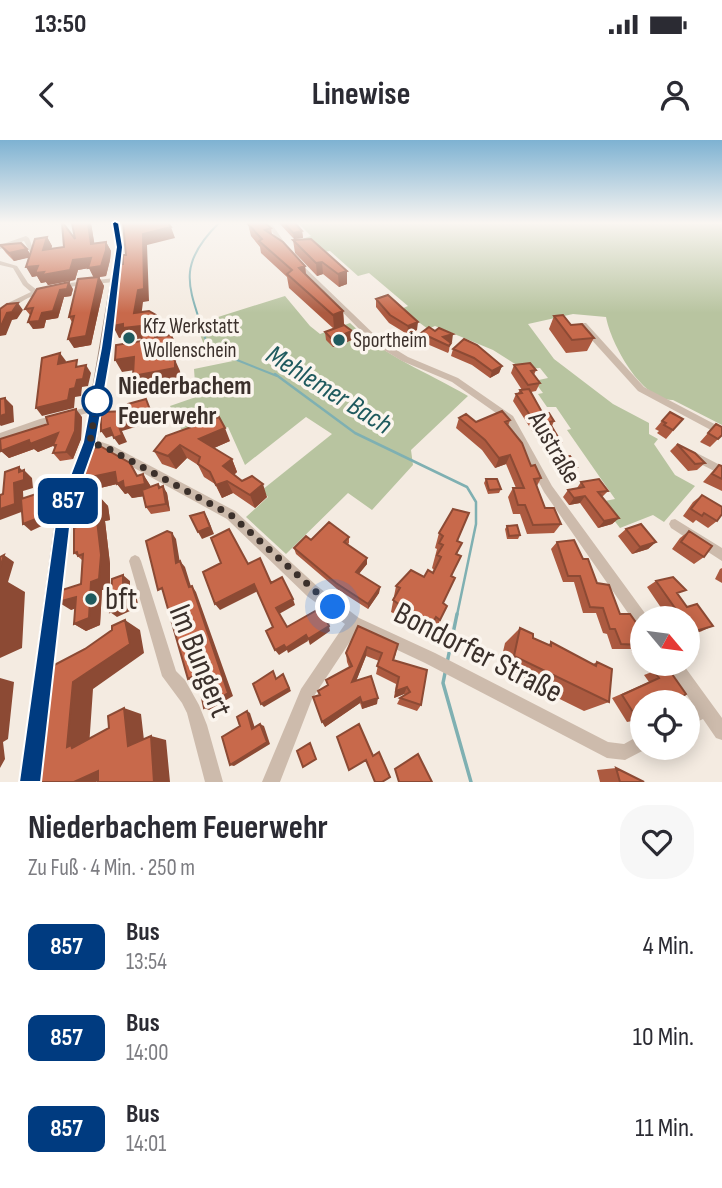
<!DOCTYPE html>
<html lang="de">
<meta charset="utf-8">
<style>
:root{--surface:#fff;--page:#f7f7f7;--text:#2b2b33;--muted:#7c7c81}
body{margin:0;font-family:"Sofia Sans Condensed",sans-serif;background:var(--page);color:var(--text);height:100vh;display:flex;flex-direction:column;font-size:26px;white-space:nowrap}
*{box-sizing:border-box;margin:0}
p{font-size:23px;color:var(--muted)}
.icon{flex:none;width:38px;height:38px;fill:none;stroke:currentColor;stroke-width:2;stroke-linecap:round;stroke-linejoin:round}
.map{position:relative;height:642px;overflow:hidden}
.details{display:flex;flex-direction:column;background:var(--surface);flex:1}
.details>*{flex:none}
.badge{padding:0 14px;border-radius:10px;font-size:24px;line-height:46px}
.needle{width:46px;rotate:119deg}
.fabs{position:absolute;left:630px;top:466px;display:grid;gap:14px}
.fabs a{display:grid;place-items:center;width:70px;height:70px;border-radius:50%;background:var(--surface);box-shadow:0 4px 18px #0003;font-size:35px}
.you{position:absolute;width:35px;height:35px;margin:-18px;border:5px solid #fff;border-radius:50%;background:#1a73e8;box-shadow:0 0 0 10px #1a73e833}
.map>.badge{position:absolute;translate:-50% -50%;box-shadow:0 0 0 4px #fff}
.round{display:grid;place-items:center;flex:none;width:74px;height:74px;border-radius:28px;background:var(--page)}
.head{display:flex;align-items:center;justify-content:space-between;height:119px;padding:0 28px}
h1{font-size:33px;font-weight:700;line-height:52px}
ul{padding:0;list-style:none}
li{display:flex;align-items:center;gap:21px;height:91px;padding:0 28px}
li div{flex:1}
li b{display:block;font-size:26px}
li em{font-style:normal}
li .badge{min-width:77px;font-weight:700;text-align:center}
.status{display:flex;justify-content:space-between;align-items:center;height:49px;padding:0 35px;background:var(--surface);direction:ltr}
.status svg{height:19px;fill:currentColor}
header{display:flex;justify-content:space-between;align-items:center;height:91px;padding:0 28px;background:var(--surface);font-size:32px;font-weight:700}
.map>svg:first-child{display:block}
.green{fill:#b8c4a0}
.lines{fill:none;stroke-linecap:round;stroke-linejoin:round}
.stream-far2{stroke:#7fb0b2;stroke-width:2}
.stream-far1{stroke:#7fb0b2;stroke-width:2.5}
.stream{stroke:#7fb0b2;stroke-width:3.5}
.street{fill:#cdbbac;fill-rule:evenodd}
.secondary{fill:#a18a7d;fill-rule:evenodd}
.wall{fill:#ac5a40}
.shaded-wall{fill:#8c4a34}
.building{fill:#c8694b;stroke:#8c4a34;stroke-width:2}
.line{fill:#003b80;stroke:#fff;stroke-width:2}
.walk{stroke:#3b302b;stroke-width:7;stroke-dasharray:0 12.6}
.poi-dot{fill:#1f5a5e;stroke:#fbf5ee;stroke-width:2.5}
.stop-dot{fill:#fff;stroke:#003b80;stroke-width:3.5}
.labels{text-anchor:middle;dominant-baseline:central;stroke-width:7;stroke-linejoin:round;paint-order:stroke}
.far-poi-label{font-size:21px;fill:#3b302b;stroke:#fbf5ee;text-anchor:start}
.stop-label{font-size:26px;font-weight:bold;fill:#3b302b;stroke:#fbf5ee;text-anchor:start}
.street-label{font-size:26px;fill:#3b302b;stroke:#fbf5ee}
.water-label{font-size:28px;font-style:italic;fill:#1f5a5e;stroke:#fbf5ee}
.near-poi-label{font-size:32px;fill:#3b302b;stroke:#fbf5ee;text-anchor:start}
.near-street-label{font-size:32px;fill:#3b302b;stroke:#fbf5ee}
</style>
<div class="status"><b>13:50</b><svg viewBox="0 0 49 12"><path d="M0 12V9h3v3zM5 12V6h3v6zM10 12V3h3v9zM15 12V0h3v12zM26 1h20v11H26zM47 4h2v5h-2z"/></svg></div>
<header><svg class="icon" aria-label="back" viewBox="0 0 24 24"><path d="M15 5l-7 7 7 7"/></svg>Linewise<svg class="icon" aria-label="person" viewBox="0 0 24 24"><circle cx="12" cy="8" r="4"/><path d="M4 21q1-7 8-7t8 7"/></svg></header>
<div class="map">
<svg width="722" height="642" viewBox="0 0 722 642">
<rect width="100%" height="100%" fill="#f4ebe1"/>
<path class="green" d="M298 83H722V285L673 260C642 261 611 204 606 177L573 174 528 184 554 219 613 264 649 283V294L658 299 654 304 675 335 695 346 664 382 653 375 620 388 600 362 615 359 567 290 571 289 556 267H547L538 254 543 253 534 241 548 238 540 228 523 229 493 210 435 186 428 189 401 169 408 166 369 133 358 136 330 111 317 113 302 99 311 96Z
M285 156 310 186 320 194 350 183C388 219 424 230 468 256L411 310 413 325 372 370 348 353 286 414 246 377 268 357 262 350 332 294 306 277 245 325 228 287 188 303 170 266 196 257 194 229 233 221 206 210 196 184Z"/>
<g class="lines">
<path class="stream-far2" d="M219 83C173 128 191 150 207 204L212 210 277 236"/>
<path class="stream-far1" d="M275 234 355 293 467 347 476 362V384L457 475"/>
<path class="stream" d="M447 523 457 474
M445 533 443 543 471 642"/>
<path class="street" d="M266 83H271L296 119 380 200 408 217 458 238 513 276 552 346 647 476 648 478H642V488L637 486 544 352 506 280 452 242 402 221 374 204 292 121Z
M26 96 29 98 35 114H31L24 101 0 109V105Z
M0 121 17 126 28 143 37 150 69 143 115 138 118 140 115 142C86 145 55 146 28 158 18 163 10 171 0 175V170L10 162 31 152 23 145 13 128 0 125Z
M580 183H586L644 247 722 288V296L638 251 580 187Z
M96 265 101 268 99 270 42 285 0 301V293L40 279Z
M90 298 113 306 235 371 317 446 359 478 435 513 608 602 624 604 642 594V607L648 608 625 620 607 618 425 523 357 491 312 559 280 642H262L301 549 345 484 307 456 227 379 105 312 86 305 85 302Z
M691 310 722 326V335L687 317 686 314Z
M675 379 722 408V421L671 388 669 384 671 380Z
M135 415 139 417 141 421 176 531 185 540 199 565 207 585 223 642H205L187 573 182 563 162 536 129 421 131 417Z
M666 523H682L722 578V600L716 598 703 579 688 586V570L694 566Z"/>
<path class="secondary" d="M111 83H119L124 107 111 208 97 302 72 370 52 547 49 554 42 557 35 554 32 547 56 370 83 302 116 107Z"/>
</g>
<path class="wall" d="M72 83H91L94 103 106 102 111 111 110 120 106 136 99 137 104 146 91 205 74 208 72 182 69 177 94 138 89 128 78 130 75 140 48 145 46 142 41 143 37 136 32 137 29 117 14 121 6 113 0 105 27 109 30 114 47 97 52 106 51 109 64 107 75 99Z
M279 83H295L302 91 303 98 294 99Z
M248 84 271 88 272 94 305 126 306 134 343 171 344 185 352 200 333 207 326 200 325 192 334 189 289 148 287 137 261 113 260 107 251 96Z
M293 100 347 131V144L339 147 323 134 317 136 295 113Z
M73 149 71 156 64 157 58 178 46 180 44 188 33 189 30 175 25 169Z
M376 159 417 190 407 194 389 183 376 167Z
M554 176 594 198 587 211 566 213 549 189Z
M421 193 452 202H450L449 211 448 213 420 201Z
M453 209 502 226 499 233 490 238 472 225 451 216Z
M514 225 536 230 534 235 540 243 536 251 531 252 543 274 554 281 552 286 561 302 557 309 545 311 513 261 516 254 518 253 520 250H522L511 233Z
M82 277 81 299 73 319 60 321 53 313 55 308 53 306 38 312 34 309 9 318 1 311Z
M459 278 476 282 510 280 508 286 531 326 541 338 537 346 545 368 561 384 554 393 527 394 520 374H513L508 357 513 348H516L506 324 495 328 482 310 456 288Z
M683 279 666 299 657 293 659 291 655 289 662 281Z
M716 284 722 295 710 307 700 302Z
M166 296 230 301 214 308 232 319 237 332 234 335 267 357 255 368 233 353 222 358 215 344 204 337 198 325 187 318 176 329 162 324 154 311Z
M677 304 705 323 697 330 688 331 670 311Z
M558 317 577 327 572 335 561 337 554 325Z
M719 325 722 326V351L703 342 711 333Z
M143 334 151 347 158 344 167 353 170 371 151 374 146 367 143 356 132 358 128 353 125 354 117 344 96 349 97 356 108 366 110 380 105 381 110 424V448L102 450 100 485 86 491 74 484 75 468 71 470 81 444 82 420 74 413 79 386 75 351 70 346 138 336Z
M486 339 501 349 499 353 488 354 484 343Z
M581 342 608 351 602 357 619 378 612 384 598 388 580 363 569 365 563 357 568 350 577 348Z
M702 355 717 381 708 388 696 380 693 383 683 376 693 362Z
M507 386 520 395 518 399H507L505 389Z
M626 389 656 402 648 409 632 414 618 396Z
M689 391 704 417 694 424 672 409 680 398Z
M439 393 462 403 457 414 452 436 443 463 447 466 435 491 431 488 428 494 409 483 407 487 395 480 397 475 391 472 396 446 424 437 433 433 434 430 432 428 437 409 435 408Z
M349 397V403L348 404 367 424 359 434 380 447 379 453 368 469 337 449 296 414 294 408 311 400Z
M557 402 583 419 597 443 620 474 642 491V516H634L631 509H612L607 494 603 493 596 473H583L574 442H563L551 409Z
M722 428V443L715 439 720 429Z
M656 441 678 455 702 491 688 495V478H668L647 447Z
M358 486 396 513 394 520 421 565 417 571 397 564 400 558 405 555 404 554 394 558 396 544 376 534 379 521 366 516 356 541 377 564 362 569 360 563 325 587 320 555 328 545 349 527 347 522 346 513Z
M520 488 533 498 548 505 551 502 593 524 597 522 609 562 584 571 499 529 505 503Z
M662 528 675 562H661L659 559 652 562 638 580 627 582 612 558 649 542 644 535Z
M616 628 644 642H600L597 630Z"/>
<path class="shaded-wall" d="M88 83H91L96 113 91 104Z
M171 87 175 98 147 105 149 161 143 162 140 185 134 173 143 94Z
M302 91 303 98 294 99 293 93Z
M47 97 52 106 49 120 43 110Z
M106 102 111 111 110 120 106 136 99 137 104 146 91 205 74 208 68 199 94 138 89 128 78 130 75 140 48 145 46 142 41 143 37 136 32 137 26 127 73 120Z
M27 109 32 117 14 121 9 113Z
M322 122 323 134 317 136 316 123Z
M305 126 306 139 299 128Z
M347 131V144L339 147 338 134Z
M69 142 73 149 71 156 64 157 58 178 46 180 44 188 33 189 28 182 42 173 60 150Z
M18 163 23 170 17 179 12 180 6 195 0 196V188L7 173Z
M343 171 344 185 334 189 333 175Z
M156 175 161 187V209L155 197Z
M418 182 417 190 407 194 408 186Z
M123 184 140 186 145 198 129 200 127 197 119 198 113 186Z
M352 191V200L333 207 332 199Z
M453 194 452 202 445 204 443 197Z
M172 195 177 207 176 222 180 231 181 240 140 248 133 236 170 220Z
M60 213 66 221 63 231 58 224Z
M134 217 141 229 122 232 115 220Z
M86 225 91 233 88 246 82 247 81 256 75 257 74 268 42 276 36 268 70 249Z
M502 226 499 233 490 238 492 231Z
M5 258 13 266 14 282 1 286 0 285V276Z
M146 259 155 281 122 291 127 302 119 305 114 298 118 284Z
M76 269 82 277 81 299 73 319 66 312Z
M110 288 115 295 106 298 101 291Z
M225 288 230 301 205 312 199 299Z
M58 293 65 301 38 312 34 309 9 318 1 311 29 300Z
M180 305 187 318 176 329 168 316Z
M510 315 506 324 495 328 499 318Z
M232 319 237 332 228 339 223 326Z
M130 323 143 345V334L150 345 153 355 132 358 128 353 125 354 117 344 96 349 98 369 89 359 86 338 115 332 137 336Z
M19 327 24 332V330L32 338 33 348 23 351 24 371 0 380V369L19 332Z
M227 341 233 353 222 358 216 345Z
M263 344 267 357 255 368 250 355Z
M163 346 167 353 170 371 166 364Z
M39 353 46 359 48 383 31 391 23 384Z
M99 356 108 366 110 380 105 381 110 424V448L102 450 100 485 86 491 74 484Z
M585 356 580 363 569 365 574 358Z
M204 372 208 379 214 394 202 399 198 392Z
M619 378 612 384 598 388 604 381Z
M172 393 176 399 181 429 176 423Z
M656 402 648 409 632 414 640 407Z
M4 415 14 422 8 442 25 452 22 508 0 518V428Z
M367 418V424L356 437V432Z
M180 421 185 427 193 453 189 447Z
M123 435 130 441V450L136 455 138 464 130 466V471L117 477 110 472 123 451Z
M254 444 258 451 220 470 215 464Z
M192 446 196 452 233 556 209 570 204 568Z
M380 447 379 453 368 469V464Z
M76 457 88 464 71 470 58 462Z
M293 459 295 465 279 474 276 468Z
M331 476 332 482 327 485 326 479Z
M125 480 140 490 144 513 93 549 89 607 92 608 67 607 73 542Z
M329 486 330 491 310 505 308 499Z
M713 486 702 491 688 495V494L692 492Z
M306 495 308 501 288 513 287 510 279 515 275 510 284 505Z
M367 507 366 516 353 549 352 542Z
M197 534 202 538 194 542 188 539Z
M283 534 291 551 264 567 261 564Z
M0 538 14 542 8 599 3 602 5 619 0 628Z
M407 547 404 554 394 558 396 551Z
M360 557V563L325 587 322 582Z
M378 558 377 564 362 569V563Z
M124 568 141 574 145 609 128 606Z
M247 571 250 573 256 591 252 589Z
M260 584 264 586 270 604 234 626 230 625Z
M151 596 166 600 170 642H154Z
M98 631 118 633 96 642H74Z"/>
<path class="building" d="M62 83H63L75 99 72 83H88L91 104 106 102V110L101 126 88 128 91 118 73 120 70 130 42 135 44 132 35 133 38 126 26 127 35 99 47 97 43 110 64 107Z
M123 83H168L171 87 143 94 144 149 138 150 134 173 149 171 156 175 155 197 172 195 170 220 175 219V228L133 236 134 217 115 220 116 205 142 201 140 186 123 188V184L113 186 116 167H112V160L116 156 118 124H123V115H126Z
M249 83H265L271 88 265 90 283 102 305 126 299 128 343 171 333 175 287 134 292 130 259 101 262 99 248 84Z
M284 83H295L302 91 293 93Z
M311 99 347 131 338 134 322 122 316 123 293 100Z
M21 103 27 109 9 113 0 105Z
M99 137 86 196 68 199 74 176 69 177 78 139Z
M69 142 67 149 60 150 53 171 42 173 39 181 28 182 33 168 25 169 37 149Z
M388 155 418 182 408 186 390 175 376 159Z
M18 163 12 172 7 173 0 188V169L7 164Z
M563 175 571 185 582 184 594 198 572 200 554 176Z
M344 185 352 191 332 199 325 192Z
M429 187 435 191 439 188 453 194 443 197 451 203 449 206 421 193Z
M464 199 477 205 502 226 492 231 474 218 453 209Z
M60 213 58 224 77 220 76 227 86 225 83 239 77 240 75 248 70 249 68 260 36 268 42 218Z
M530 223 536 230 531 231 540 243 528 245 514 225Z
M529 249 543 274 549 273 554 281 549 282 561 302 549 304 516 254 522 253 520 250Z
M5 258 6 274 0 276V259Z
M146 259 152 275 118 284 122 295 114 298 110 288 101 291V272L130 271 128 264Z
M76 269 75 291 66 312 53 313 56 305H53L58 293 30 304 29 300 1 311 0 299 48 284 46 277Z
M502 271 510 280 505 282 522 303 531 326 535 325 541 338 534 339 545 368H554L561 384 533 385 525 365H518L513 348H524L510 315 499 318 485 300 459 278 466 274 476 282Z
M670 272 683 279 673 290 664 285 666 283 662 281Z
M219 277 225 288 199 299 232 319 223 326 242 341 252 336 263 344 250 355 227 341 216 345 210 332 198 324 200 317 180 305 168 316 154 311 166 296Z
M716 284 722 287V295L718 299 708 293Z
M677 304 695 313 705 323 695 324Z
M100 306 130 323 137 336 143 334 145 344 124 348 123 341 117 344 115 332 86 338 89 359 99 356 101 370 96 372 101 415 99 439 91 442 89 478 74 484 76 457 58 462 59 451 81 444 83 414 78 416 77 412 74 413V388L79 386 75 347 70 346 83 313Z
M570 316 577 327 566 329 558 317Z
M719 325 722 326V339L712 334Z
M19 327V332L24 330V340L14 343 15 364 0 369V355L3 354 5 332Z
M486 339H497L501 349 489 350Z
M599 339 608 351 598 352 619 378 604 381 585 356 574 358 568 350 584 347 581 342Z
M158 344 159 348 163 346 166 364 146 367 142 350Z
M39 353 41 377 23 384 21 359Z
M702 355 722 367V374L717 381 704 373 702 376 691 369Z
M453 369 469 373 457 401 462 403 456 414 461 416 451 436 455 438 443 463 447 466 440 480 436 477 432 484 412 472 410 476 398 469 400 465 393 460 400 448 396 446 411 430 424 437 428 430 433 433 441 417 437 415 443 405 439 403 443 396 439 393Z
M204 372 210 387 198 392 190 376Z
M329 382 349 397 344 402 367 418 356 432 380 447 368 464 336 443 294 408 306 396 311 400Z
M641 384 656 402 640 407 626 389Z
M517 385 520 395 509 396 507 386Z
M229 389 248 424 260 418 271 443 282 437 293 459 276 468 287 487 324 466 331 476 326 479 329 486 308 499 306 495 286 508 284 505 275 510 266 491 273 487 254 444 215 464 203 432 221 423 211 398Z
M167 391 172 393 176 423 180 421 189 447 192 446 228 553 204 568 197 534 188 539 162 448 158 450 146 401Z
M689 391 712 406 704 417 681 402Z
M574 400 583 419H588L597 443 609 445 620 474H630L642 491V511L640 505 621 504 615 489H610L603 468 590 467 580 436H568L557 402Z
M4 415 0 428V417Z
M123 435V451L130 449 132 458 123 461V466L110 472 112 439Z
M673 437 686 450 677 453 687 467 697 464 713 486 692 492 688 486V478H682L656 441Z
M125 480 130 504 73 542 67 607 71 605 72 608 109 588 108 576 124 568 128 606 151 596 154 642H98V631L74 642H25L35 562 43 531 85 509 112 490V486Z
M358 486 398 504 393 520 427 530 421 565 400 558 410 552 407 547 396 551 399 537 377 526 382 513 367 507 352 542 371 536 378 558 362 563 360 557 322 582 313 557 320 555 318 551 328 545 326 540 352 526 346 513Z
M520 488 533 494V498L551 506V502L596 526 597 522 612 529 609 562 514 516Z
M662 528 672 534 686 554 675 562 669 555 652 562H642V578L638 580 622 555 659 538 654 531Z
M273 531 276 539 283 534 289 548 261 564 253 544Z
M247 571 252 589 260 584 267 602 230 625 222 597 240 586 237 577Z
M359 584 373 616 379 612 390 637 382 642H375L366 620 349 630 337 597Z
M310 603 316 619 303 627 297 611Z
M418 614 432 642H399L395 629Z
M616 628 644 642H620Z"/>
<linearGradient id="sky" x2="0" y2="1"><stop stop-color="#7eb2d2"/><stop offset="0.48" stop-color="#faf6f2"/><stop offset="1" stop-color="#faf6f2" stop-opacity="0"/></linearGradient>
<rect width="722" height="173" fill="url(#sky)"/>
<path class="line" d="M115 81 119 83 123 107 112 208 96 302 72 370 41 642H19L57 370 83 302 101 208 116 107 112 83Z"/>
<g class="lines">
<path class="walk" d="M97 261 90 302 109 309 231 375 333 467"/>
</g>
<g class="poi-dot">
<circle cx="129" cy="198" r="7"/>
<circle cx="339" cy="200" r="7"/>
<circle cx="91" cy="459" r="7"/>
</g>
<circle class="stop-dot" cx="97" cy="261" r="14"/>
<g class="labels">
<g class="far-poi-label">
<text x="143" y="186">Kfz Werkstatt<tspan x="143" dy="24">Wollenschein</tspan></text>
<text x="353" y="200">Sportheim</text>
</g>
<g class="stop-label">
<text x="118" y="246">Niederbachem<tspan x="118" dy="30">Feuerwehr</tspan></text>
</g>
<g class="street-label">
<text transform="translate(554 308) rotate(60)">Austraße</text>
</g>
<g class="water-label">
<text transform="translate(329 250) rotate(32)">Mehlemer Bach</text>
</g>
<g class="near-poi-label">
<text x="105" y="459">bft</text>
</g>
<g class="near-street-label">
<text transform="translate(478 513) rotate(27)">Bondorfer Straße</text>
<text transform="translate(200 521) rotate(68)">Im Bungert</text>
</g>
</g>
</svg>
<div class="fabs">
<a><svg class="needle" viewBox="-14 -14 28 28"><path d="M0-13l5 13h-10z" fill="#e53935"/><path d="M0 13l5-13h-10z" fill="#7c7c81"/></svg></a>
<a><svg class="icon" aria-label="locate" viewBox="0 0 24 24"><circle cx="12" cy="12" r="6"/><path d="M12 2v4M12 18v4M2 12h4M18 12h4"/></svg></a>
</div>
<div class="you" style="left:333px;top:467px"></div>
<b class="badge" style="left:68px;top:361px;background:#003b80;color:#fff">857</b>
</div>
<section class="details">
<div class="head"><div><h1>Niederbachem Feuerwehr</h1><p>Zu Fuß · 4 Min. · 250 m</p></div><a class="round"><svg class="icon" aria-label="heart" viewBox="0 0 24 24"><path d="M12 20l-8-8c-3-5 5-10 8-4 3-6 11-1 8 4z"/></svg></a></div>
<ul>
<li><span class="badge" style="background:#003b80;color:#fff">857</span><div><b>Bus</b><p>13:54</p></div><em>4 Min.</em></li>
<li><span class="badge" style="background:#003b80;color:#fff">857</span><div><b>Bus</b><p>14:00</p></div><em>10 Min.</em></li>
<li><span class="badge" style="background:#003b80;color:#fff">857</span><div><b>Bus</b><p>14:01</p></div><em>11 Min.</em></li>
</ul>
</section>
